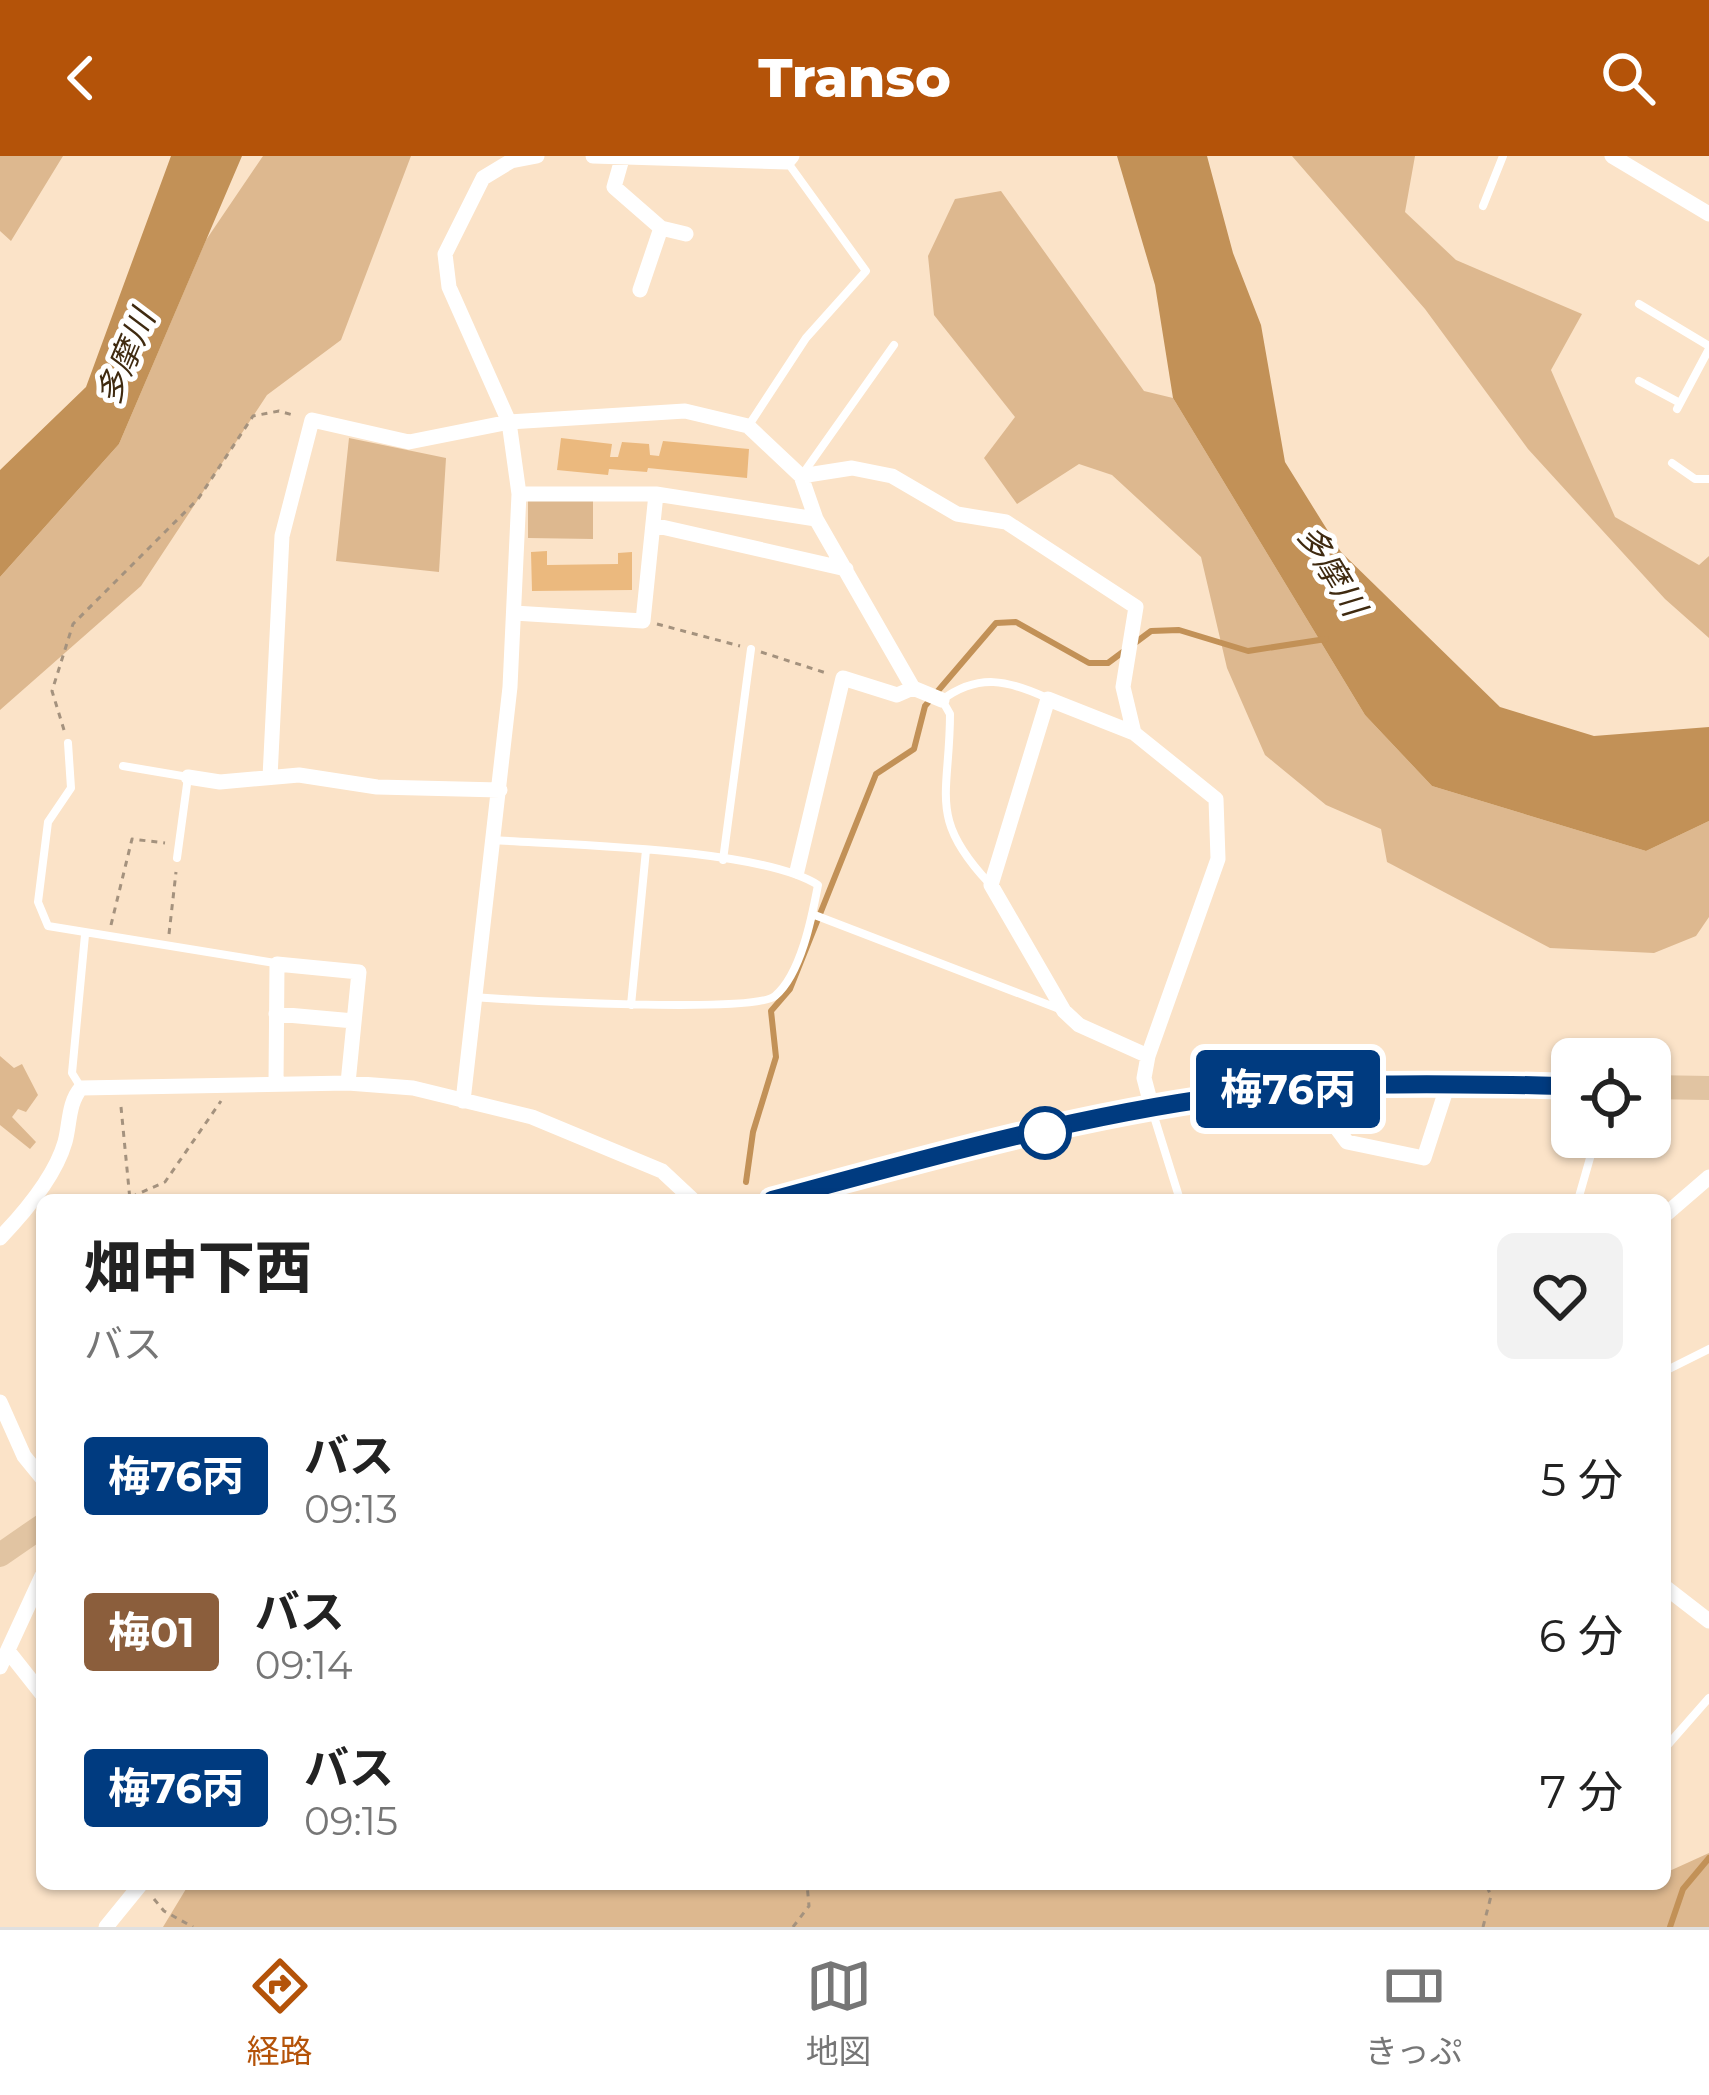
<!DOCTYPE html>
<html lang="ja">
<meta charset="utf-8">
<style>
:root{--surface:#fff;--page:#f2f2f2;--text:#222;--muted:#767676;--line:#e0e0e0;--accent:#b45309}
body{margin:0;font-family:Montserrat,"Noto Sans JP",sans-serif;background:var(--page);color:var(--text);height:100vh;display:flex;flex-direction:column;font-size:45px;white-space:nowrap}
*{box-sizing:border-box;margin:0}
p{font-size:39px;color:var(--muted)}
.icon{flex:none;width:66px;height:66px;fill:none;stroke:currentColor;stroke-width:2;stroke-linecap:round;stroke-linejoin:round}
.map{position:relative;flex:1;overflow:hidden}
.details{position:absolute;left:36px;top:1038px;width:1635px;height:696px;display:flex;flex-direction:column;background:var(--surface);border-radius:18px;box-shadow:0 3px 9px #0004}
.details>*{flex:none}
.badge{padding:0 24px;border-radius:9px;font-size:42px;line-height:78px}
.controls{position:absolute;left:1551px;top:882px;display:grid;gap:24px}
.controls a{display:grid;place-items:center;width:120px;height:120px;border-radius:18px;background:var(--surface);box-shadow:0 3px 9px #0004;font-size:60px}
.map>.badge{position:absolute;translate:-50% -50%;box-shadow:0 0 0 6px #fff}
.round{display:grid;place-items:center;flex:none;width:126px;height:126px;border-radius:18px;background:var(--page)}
.overview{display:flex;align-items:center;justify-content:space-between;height:204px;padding:0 48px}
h1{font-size:57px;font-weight:800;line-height:90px}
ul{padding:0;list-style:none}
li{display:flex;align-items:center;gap:36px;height:156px;padding:0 48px}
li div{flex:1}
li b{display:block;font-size:45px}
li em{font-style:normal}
li .badge{min-width:132px;font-weight:700;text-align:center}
header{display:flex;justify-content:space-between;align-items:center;height:156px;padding:0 48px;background:var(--accent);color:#fff;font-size:54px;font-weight:800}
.tab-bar{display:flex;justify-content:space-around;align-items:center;height:168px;border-top:3px solid var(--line);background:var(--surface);font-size:33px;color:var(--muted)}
.tab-bar a{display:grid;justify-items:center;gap:6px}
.tab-bar .current{color:var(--accent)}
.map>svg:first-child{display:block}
.green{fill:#ddb88f}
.water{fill:#c29157}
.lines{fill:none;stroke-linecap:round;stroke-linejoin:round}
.stream{stroke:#c29157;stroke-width:6}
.building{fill:#ebb97e}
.path{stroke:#a4927e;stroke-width:3;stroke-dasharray:6 6;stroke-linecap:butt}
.service{stroke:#fff;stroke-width:8}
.minor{stroke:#fff;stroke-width:15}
.primary{stroke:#e1c4a2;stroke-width:24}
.line-casing{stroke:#fff;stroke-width:27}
.line{stroke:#003b80;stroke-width:18}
.stop-dot{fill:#fff;stroke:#003b80;stroke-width:6}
.labels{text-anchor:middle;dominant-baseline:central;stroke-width:10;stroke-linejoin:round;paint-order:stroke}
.water-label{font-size:33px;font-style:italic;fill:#3f2a10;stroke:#fff}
</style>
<header><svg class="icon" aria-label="back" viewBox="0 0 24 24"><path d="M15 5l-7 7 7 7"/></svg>Transo<svg class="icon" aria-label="search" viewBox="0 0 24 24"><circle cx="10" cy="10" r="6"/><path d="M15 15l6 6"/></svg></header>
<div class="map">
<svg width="1709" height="1771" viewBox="0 0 1709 1771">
<rect width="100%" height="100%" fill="#fbe3c8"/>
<path class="green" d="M0 0H63L11 85 0 75Z
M263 0H411L341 184 267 239 141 430 0 554V421L119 288 206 84Z
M1292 0H1415L1405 56 1456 104 1582 158 1551 214 1615 361 1699 409 1709 400V482L1665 443 1528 293 1425 153Z
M1001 35 1144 235 1173 242 1365 559 1432 630 1646 695 1709 665V761L1696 780 1654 797 1550 792 1387 706 1381 673 1326 649 1265 599 1227 512 1201 401 1112 319 1079 308 1017 348 984 302 1015 261 934 159 928 100 955 43Z
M349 282 446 302 439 416 336 405Z
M528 345H593V383L528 382Z
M0 900 14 912 22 908 38 939 26 956 18 953 12 961 36 986 30 993 0 969Z
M1709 1697V1771H163L189 1728H1665V1717Z"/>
<path class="water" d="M171 0H242L119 288 0 421V314L86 231Z
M1117 0H1207L1233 97 1261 169 1285 306 1341 396 1500 551 1594 580 1709 571V665L1646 695 1432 630 1365 559 1173 242 1155 129Z"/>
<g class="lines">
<path class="stream" d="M746 1026 753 976 776 901 771 855 790 833 876 618 914 593 925 550 996 467 1016 466 1089 507H1108L1151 475 1179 474 1248 495 1326 483
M1670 1771 1683 1733 1709 1702"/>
</g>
<path class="building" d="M561 282 612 288 610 301H618L622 286 649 288 650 299 659 300 663 285 749 293 747 322 648 312 647 316 609 313 608 319 557 314Z
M547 395V409L618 408V397L632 396V434L532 435 531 396Z"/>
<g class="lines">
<path class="path" d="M657 468 740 490
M761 496 826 517
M64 574 52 535 73 468 198 343 253 260 279 255 293 259
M111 769 132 683 165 687
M169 778 176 716
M121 951 130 1044
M131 1041 165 1026 221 945
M154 1743 164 1755 193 1771
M793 1771 809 1750 807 1728
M1483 1771 1491 1740 1486 1728"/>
<path class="service" d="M1483 50 1503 0
M1639 148 1709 190
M1639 225 1680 247
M1677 253 1709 193
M749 269 806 182 866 115 788 7
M1672 307 1695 323H1709
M802 319 894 189
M68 587 71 632 48 666 38 746 48 770 275 807
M123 610 188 621 177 702
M723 704 751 493
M989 727C927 661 950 639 950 558L942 544C978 517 1008 524 1047 542
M812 758 1062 854
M472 841C515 844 754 858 775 840 801 818 812 761 818 729 761 692 568 689 492 684
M631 849 646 694
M80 930 72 917 85 779
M1152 954 1180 1044
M1578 1044 1596 981
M1665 1215 1709 1193
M1665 1592 1709 1542"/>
<path class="minor" d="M593 0 787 6 792 0
M1612 0 1709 58
M622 3 614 31 661 72 686 78
M640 134 661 72
M801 320 852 312 892 320 957 358 1006 366 1136 451 1123 531 1134 577 1216 643 1218 703 1148 900 1144 922 1152 952
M519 338H656L816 363
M653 369 846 413
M514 457 643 465 656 338
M1134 577 1048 543 991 729 1064 855 1079 869 1148 900
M188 621 220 626 299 619 377 631 500 634
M270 621 282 380 312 264 409 286 509 266 685 255 748 270 801 320 816 363 913 532 942 544
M797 715 843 522 897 539 913 532
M276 858 354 865
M276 928 277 808 359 816 348 927
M1299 932 1303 953 1330 963 1347 986 1424 1002 1448 928
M463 945 510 531 519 338 509 266 449 131 445 98 483 22 511 5 537 0
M1665 1059 1709 1021
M0 1082C24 1057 55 1021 65 986 70 968 68 947 81 932L348 927 413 932 532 961 662 1015 693 1044
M0 1246 24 1300 42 1322
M1665 1431 1709 1465
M8 1495 42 1538
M0 1511 42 1420
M106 1771 141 1728"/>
<path class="primary" d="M1650 931 1709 932
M772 1044C921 1005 1073 960 1226 940 1341 924 1457 928 1572 930
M0 1399 42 1370"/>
</g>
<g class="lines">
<defs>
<path id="line" d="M772 1044C920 1004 1074 960 1226 940 1341 924 1457 928 1572 930"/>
</defs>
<use href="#line" class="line-casing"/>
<use href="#line" class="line"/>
</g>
<circle class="stop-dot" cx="1045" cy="977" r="24"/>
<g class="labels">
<g class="water-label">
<text transform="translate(125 201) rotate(-67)">多摩川</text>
<text transform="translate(1332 414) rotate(59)">多摩川</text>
</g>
</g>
</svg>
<div class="controls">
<a><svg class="icon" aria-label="locate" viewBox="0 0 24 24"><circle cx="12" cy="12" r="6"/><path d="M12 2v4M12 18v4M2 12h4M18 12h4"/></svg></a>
</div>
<b class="badge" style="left:1288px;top:933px;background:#003b80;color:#fff">梅76丙</b>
<section class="details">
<div class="overview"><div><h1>畑中下西</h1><p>バス</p></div><a class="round"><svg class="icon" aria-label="heart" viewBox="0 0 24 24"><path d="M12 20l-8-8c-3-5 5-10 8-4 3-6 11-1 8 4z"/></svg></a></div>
<ul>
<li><span class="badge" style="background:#003b80;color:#fff">梅76丙</span><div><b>バス</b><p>09:13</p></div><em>5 分</em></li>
<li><span class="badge" style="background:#8b5e3c;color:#fff">梅01</span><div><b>バス</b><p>09:14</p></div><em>6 分</em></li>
<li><span class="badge" style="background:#003b80;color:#fff">梅76丙</span><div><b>バス</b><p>09:15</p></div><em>7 分</em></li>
</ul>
</section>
</div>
<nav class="tab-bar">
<a class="current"><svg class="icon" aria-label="directions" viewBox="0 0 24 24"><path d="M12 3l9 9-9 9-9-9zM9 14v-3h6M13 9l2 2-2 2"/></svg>経路</a>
<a><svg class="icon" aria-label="map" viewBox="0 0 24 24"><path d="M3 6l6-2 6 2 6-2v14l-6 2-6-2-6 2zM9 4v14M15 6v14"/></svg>地図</a>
<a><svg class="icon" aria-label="tickets" viewBox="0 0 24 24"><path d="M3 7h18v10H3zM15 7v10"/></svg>きっぷ</a>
</nav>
